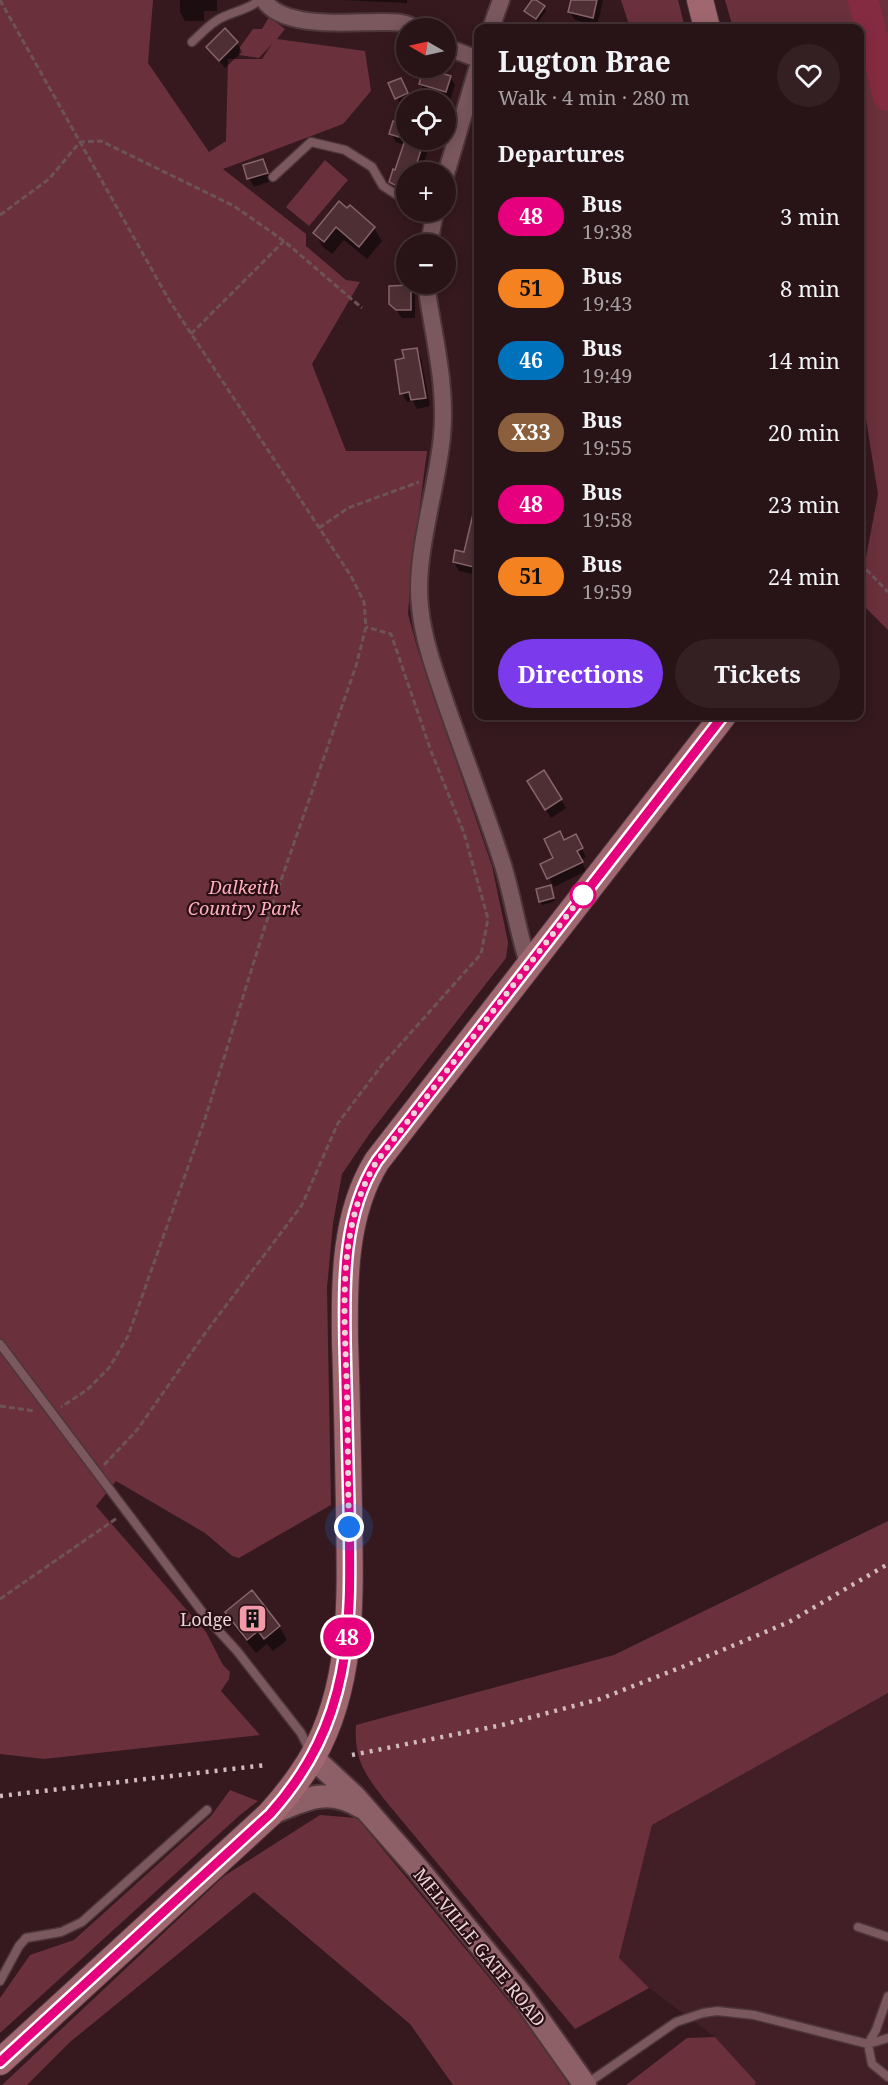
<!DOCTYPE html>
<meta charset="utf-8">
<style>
:root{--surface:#281316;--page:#342023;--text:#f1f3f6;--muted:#a59ea1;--line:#443235;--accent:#7c3aed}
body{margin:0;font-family:"Noto Serif",serif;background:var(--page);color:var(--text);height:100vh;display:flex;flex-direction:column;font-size:22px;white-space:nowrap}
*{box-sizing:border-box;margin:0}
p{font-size:20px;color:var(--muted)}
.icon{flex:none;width:33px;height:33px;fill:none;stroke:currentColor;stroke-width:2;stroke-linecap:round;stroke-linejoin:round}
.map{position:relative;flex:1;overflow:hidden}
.panel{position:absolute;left:474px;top:24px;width:390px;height:696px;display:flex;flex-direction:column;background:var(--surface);border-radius:12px;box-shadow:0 3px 15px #0003,0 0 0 2px var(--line)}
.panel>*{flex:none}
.badge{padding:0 12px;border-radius:20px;font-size:21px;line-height:39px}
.needle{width:39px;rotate:279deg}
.buttons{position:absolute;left:396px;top:18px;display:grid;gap:12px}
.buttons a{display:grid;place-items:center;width:60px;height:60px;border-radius:50%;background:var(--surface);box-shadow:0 3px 15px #0003,0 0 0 2px var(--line);font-size:30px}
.you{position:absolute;width:30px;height:30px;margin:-15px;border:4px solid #fff;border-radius:50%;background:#1a73e8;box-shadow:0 0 0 9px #1a73e833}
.map>.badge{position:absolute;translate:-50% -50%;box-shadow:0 0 0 3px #fff}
h2{padding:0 24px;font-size:22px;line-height:54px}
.round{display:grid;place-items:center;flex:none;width:63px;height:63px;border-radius:32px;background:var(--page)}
.summary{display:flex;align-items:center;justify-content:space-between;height:102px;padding:0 24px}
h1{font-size:28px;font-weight:700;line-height:45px}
.button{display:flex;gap:12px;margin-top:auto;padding:12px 24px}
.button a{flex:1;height:69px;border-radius:36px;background:var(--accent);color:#fff;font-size:24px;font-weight:700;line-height:69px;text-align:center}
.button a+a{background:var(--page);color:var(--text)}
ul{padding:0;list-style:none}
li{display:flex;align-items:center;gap:18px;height:72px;padding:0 24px}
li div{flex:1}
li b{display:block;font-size:22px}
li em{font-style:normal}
li .badge{min-width:66px;font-weight:700;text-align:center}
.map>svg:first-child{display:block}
.built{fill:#421f26}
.green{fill:#6a313c}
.shadow{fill:#0007}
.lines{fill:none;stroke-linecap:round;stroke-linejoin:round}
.river{stroke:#852b41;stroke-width:30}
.building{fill:#4e2f34;stroke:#876469;stroke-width:1.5}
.lane-casing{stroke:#4d353a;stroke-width:11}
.street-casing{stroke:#4d353a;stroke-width:20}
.secondary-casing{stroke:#4d353a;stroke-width:26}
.primary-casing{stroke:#4d353a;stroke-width:28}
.path{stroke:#6d5357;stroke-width:3;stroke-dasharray:6 3;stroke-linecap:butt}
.lane{stroke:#7a585d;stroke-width:8}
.street{stroke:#7a585d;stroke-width:16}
.secondary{stroke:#8d6067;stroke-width:22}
.primary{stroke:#a06770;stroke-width:26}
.rail{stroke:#d0babd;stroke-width:4.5;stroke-dasharray:3 6;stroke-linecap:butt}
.line-casing{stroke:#fff;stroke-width:14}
.line{stroke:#e6007e;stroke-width:9}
.walk{stroke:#ead5d8;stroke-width:6;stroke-dasharray:0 10.8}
.stop-dot{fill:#fff;stroke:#e6007e;stroke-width:3}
.labels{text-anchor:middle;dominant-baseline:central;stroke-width:4.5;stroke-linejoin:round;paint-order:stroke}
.park-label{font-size:18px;font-style:italic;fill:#feb0bc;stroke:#2a0f15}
.poi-label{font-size:18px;fill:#ead5d8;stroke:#2a0f15;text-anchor:end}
.street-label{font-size:18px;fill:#ead5d8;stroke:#2a0f15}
</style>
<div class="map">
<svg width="888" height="2085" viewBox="0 0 888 2085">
<rect width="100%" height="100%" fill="#35191e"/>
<path class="built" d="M888 1693V2085H756V2082L715 2037 649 1988 619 1959 652 1825Z"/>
<path class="green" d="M0 0H153L148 63 209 152 226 141 228 59H262L272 44 259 58 239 55 240 47 253 29H262L269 17 285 29 277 39 365 51 371 91 343 124 223 169 306 234V246L346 280 360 282 312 364 346 451H427L411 574 408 614 417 647 492 866 508 942 506 958 370 1133 342 1174 333 1223 327 1288 331 1505 239 1558 232 1556 205 1533 116 1481 96 1506 206 1632 223 1665 230 1672 229 1679 221 1691 260 1735 44 1759 0 1754Z
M621 0H678L685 28H630Z
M725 0H888V630L860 602V589L878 494 860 382V28H733Z
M325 160 348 180 309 226 286 207Z
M888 1521V1693L652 1825 619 1958 649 1988 575 2029 384 1799C364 1773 354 1759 356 1725L614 1655Z
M230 1790 258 1801 240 1815 0 2033V1998L30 1955 74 1940 211 1816Z
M320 1815 357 1818 540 2039 569 2085H453L410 2024 254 1892 70 2042 27 2085H2L224 1876Z
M715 2037 756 2082 755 2085H626L687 2038Z"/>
<path class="shadow" d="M180 0H217V11H204V21H185L180 12Z
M342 0H407V3Z
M572 0H603L597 26 575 20 570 12Z
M544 7 546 11 538 22 526 11Z
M237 43 242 52 225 68 208 47Z
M450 77 455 85 450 100 425 92 420 84Z
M402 83 408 98 399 102 390 84Z
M398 111 406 113V140H439L438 142 431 140 421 172H406V197L396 191 391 182 397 172 405 145 396 142 391 133Z
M262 160 271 181 254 187 249 178Z
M340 204 374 228 382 241 367 259 344 240 332 254 323 247 315 233Z
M410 287 415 295V318H402L391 303Z
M417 349 421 358 430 406 417 409 413 401 407 402 402 393 405 359Z
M476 384H478V419L472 410Z
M470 534 478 536V575L459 571 454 562 466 554Z
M544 772 566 808 551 818 534 790Z
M564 842 580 845 586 857 581 860 586 871 554 887 542 865 555 859Z
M552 891 555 901 543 905 540 901Z
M227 1613 279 1626 287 1640 273 1651 267 1644 256 1653 234 1626Z"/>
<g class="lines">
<path class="river" d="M863 0 888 96"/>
</g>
<path class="building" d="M532 0H536L545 6 536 19 524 11Z
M571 0H597L593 18 568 12Z
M225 28 238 42 219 61 206 47Z
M424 68 451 76 446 92 419 84Z
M401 78 408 93 395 99 388 83Z
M393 121 406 125V139L389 134Z
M405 140H421L420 143 423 144 414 172H406V191L389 182 393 169 395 170Z
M263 159 268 173 247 179 243 165Z
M339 201 347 208 350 205 375 227 359 247 336 227 324 242 313 233Z
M411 285V310H396L389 304V286Z
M417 348 426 398 411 400 409 392 400 394 395 360 404 358 402 350Z
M473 514 478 515V568L453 562 455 550 464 552Z
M544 770 562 799 545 810 527 781Z
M560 831 564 840 576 834 583 848 577 851 583 862 547 879 540 864 553 858 544 839Z
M551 885 554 898 539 902 536 889Z
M252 1590 280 1626 264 1639 258 1631 247 1640 225 1612Z"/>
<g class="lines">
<defs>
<path id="lane" d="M192 42C202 33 211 22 223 17 236 11 249 9 260 0
M466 107 478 111
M273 177 311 142 345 150 372 167 383 186 400 197 406 198
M0 1344 206 1617 237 1651 301 1733 310 1751
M858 1927 888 1937
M0 1981 19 1946 26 1938 61 1932 82 1922 207 1810
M888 1996 876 2030 868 2044 872 2064 888 2077
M585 2085 676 2022 703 2013 717 2011 754 2015 868 2044 888 2038"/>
<path id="street" d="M264 0C282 29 349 22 379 22 391 22 404 21 415 28
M491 28 501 0
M446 47 478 59
M446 174 478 66
M429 244 435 212
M426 284C433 335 447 384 442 436 437 490 414 555 420 607 423 638 434 669 444 698 463 754 485 809 503 865 513 898 518 933 529 966"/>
<path id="secondary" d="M312 1757 355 1797 419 1870 522 1996 585 2085
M270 1814C303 1800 327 1786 361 1807"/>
<path id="primary" d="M700 0 707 28
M0 2062 270 1814C286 1796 301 1777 313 1756 355 1681 350 1593 349 1511 348 1455 347 1398 345 1342 344 1281 344 1214 377 1161L723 716"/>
</defs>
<use href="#lane" class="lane-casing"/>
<use href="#street" class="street-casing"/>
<use href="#secondary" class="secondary-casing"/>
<use href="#primary" class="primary-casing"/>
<path class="path" d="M0 0 169 300 351 576 364 602 366 627 356 666 266 923 204 1122 128 1336 109 1368 87 1390 61 1407
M0 215 49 179 80 142 101 141 234 206 284 241 362 308
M191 334 284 241
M319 528 348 508 419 482
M860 563 888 592
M0 1406 35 1411
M104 1465 137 1430 203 1336 302 1205 338 1123 382 1065 481 954 488 919 464 833 431 751 391 634 366 627
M0 1599 117 1518"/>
<use href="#lane" class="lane"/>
<use href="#street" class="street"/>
<use href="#secondary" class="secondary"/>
<use href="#primary" class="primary"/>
<path class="rail" d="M352 1755 502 1725 600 1699 682 1667 789 1622 888 1564
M0 1796 266 1765"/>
</g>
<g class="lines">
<defs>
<path id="line" d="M0 2062 270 1814C355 1719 351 1626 349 1506 348 1452 346 1397 345 1342 344 1281 343 1214 377 1161L723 716"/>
</defs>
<use href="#line" class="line-casing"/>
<use href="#line" class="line"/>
<path class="walk" d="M349 1527C348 1483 348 1438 347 1394 345 1318 335 1228 377 1161L583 895"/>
</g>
<defs>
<symbol id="building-square" viewBox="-11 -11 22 22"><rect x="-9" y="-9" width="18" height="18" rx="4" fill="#f39aa9" stroke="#2a0f15"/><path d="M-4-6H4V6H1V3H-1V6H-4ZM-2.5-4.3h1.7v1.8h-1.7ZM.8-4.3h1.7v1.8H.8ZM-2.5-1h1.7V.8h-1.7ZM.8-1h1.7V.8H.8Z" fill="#111"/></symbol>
</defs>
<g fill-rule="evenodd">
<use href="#building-square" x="236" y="1602" width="33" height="33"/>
</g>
<circle class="stop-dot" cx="583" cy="895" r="12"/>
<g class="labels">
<g class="park-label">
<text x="244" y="887">Dalkeith<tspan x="244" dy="21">Country Park</tspan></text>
</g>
<g class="poi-label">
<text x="232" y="1619">Lodge</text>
</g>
<g class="street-label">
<text transform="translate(480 1947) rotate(51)">MELVILLE GATE ROAD</text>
</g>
</g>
</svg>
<div class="buttons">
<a><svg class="needle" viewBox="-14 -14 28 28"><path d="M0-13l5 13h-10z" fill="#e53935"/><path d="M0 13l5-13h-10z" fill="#a59ea1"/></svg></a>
<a><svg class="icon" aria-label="locate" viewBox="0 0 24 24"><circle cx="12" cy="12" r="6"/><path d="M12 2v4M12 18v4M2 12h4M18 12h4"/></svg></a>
<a>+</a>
<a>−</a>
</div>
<div class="you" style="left:349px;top:1527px"></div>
<b class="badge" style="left:347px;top:1637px;background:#e6007e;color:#fff">48</b>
<section class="panel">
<div class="summary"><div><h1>Lugton Brae</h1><p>Walk · 4 min · 280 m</p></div><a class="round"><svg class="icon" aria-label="heart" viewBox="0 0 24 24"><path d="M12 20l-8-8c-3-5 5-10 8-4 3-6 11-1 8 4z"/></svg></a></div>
<h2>Departures</h2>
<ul>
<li><span class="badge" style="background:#e6007e;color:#fff">48</span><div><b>Bus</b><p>19:38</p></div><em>3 min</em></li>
<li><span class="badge" style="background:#f58220;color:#111">51</span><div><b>Bus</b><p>19:43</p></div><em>8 min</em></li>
<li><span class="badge" style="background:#0072bc;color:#fff">46</span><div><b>Bus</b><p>19:49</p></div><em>14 min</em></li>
<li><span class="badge" style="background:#8b5e3c;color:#fff">X33</span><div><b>Bus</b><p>19:55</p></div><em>20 min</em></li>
<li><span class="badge" style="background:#e6007e;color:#fff">48</span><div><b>Bus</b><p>19:58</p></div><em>23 min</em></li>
<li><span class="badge" style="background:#f58220;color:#111">51</span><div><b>Bus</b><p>19:59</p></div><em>24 min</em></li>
</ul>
<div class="button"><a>Directions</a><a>Tickets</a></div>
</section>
</div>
